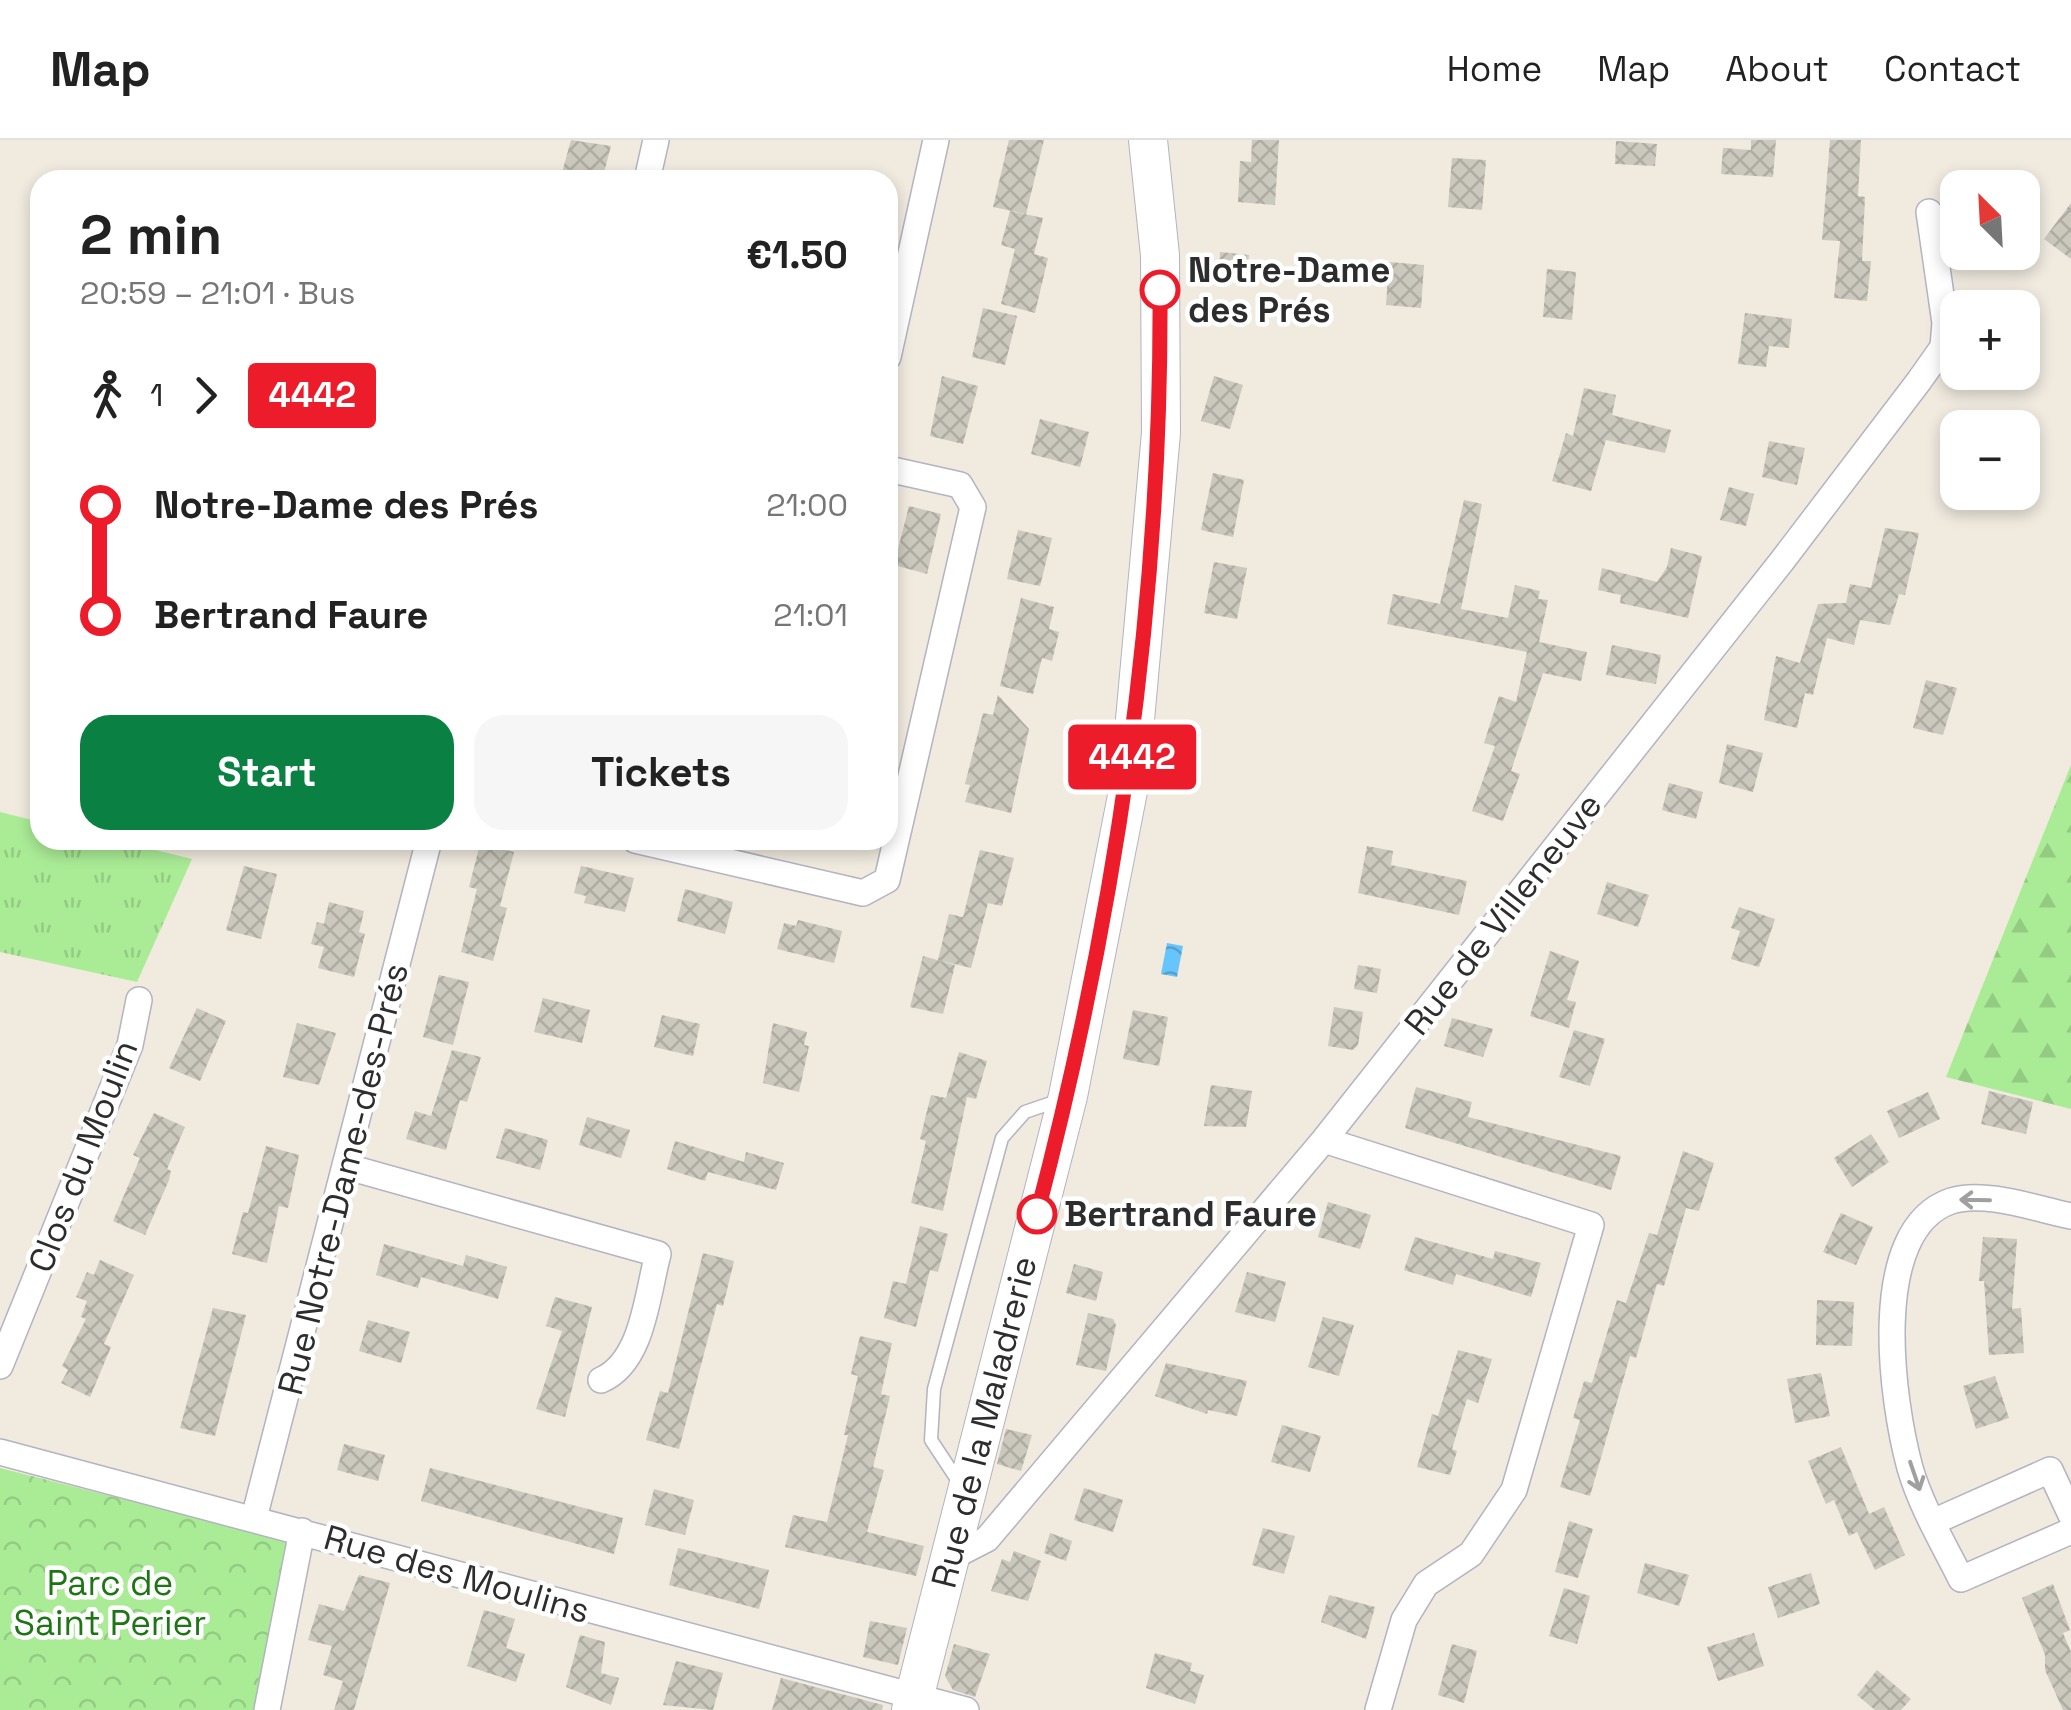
<!DOCTYPE html>
<meta charset="utf-8">
<style>
:root{--surface:#fff;--page:#f6f6f6;--text:#222;--muted:#767676;--line:#e0e0e0;--accent:#0b8043}
body{margin:0;font-family:"Space Grotesk",sans-serif;background:var(--page);color:var(--text);height:100vh;display:flex;flex-direction:column;font-size:38px;white-space:nowrap}
*{box-sizing:border-box;margin:0}
p{font-size:32px;color:var(--muted)}
.icon{flex:none;width:55px;height:55px;fill:none;stroke:currentColor;stroke-width:2;stroke-linecap:round;stroke-linejoin:round}
.map{position:relative;flex:1;overflow:hidden}
.side{position:absolute;left:30px;top:30px;width:868px;height:680px;display:flex;flex-direction:column;background:var(--surface);border-radius:30px;box-shadow:0 5px 15px #0003}
.side>*{flex:none}
.badge{padding:0 20px;border-radius:8px;font-size:35px;line-height:65px}
.needle{width:65px;rotate:336deg}
.tools{position:absolute;left:1940px;top:30px;display:grid;gap:20px}
.tools a{display:grid;place-items:center;width:100px;height:100px;border-radius:20px;background:var(--surface);box-shadow:0 5px 15px #0003;font-size:50px}
.map>.badge{position:absolute;translate:-50% -50%;box-shadow:0 0 0 5px #fff}
.legs{display:flex;align-items:center;gap:15px;height:110px;padding:0 50px;font-size:32px}
.legs p{margin-inline-start:auto}
.summary{display:flex;align-items:center;justify-content:space-between;height:170px;padding:0 50px}
h1{font-size:55px;font-weight:600;line-height:75px}
.primary-button{display:flex;gap:20px;margin-top:auto;padding:20px 50px}
.primary-button a{flex:1;height:115px;border-radius:30px;background:var(--accent);color:#fff;font-size:40px;font-weight:600;line-height:115px;text-align:center}
.primary-button a+a{background:var(--page);color:var(--text)}
ul{padding:0 50px;list-style:none}
li{display:flex;align-items:center;gap:35px;height:110px;font-size:38px}
li i{display:grid;place-items:center;width:15px;height:100%;margin:0 12px;background:currentColor}
li i::after{content:'';width:25px;height:25px;margin:-12px;border:8px solid;border-radius:50%;background:var(--surface)}
li p{margin-inline-start:auto}
li:first-child i{background:linear-gradient(#0000 50%,currentColor 0)}
li:last-child i{background:linear-gradient(currentColor 50%,#0000 0)}
header{display:flex;align-items:center;gap:60px;box-sizing:border-box;height:140px;padding:0 50px;background:var(--surface);border-bottom:2px solid var(--line)}
header strong{font-size:48px}
nav{display:flex;gap:55px;margin-inline-start:auto;font-size:35px}
.map>svg:first-child{display:block}
.grass{fill:url(#grass-tufts)}
.forest{fill:url(#forest-firs)}
.park{fill:url(#park-crowns)}
.water{fill:url(#water-waves)}
.building{fill:url(#building-cross-hatch)}
.lines{fill:none;stroke-linecap:round;stroke-linejoin:round}
.lane-casing{stroke:#b3b3c2;stroke-width:15}
.street-casing{stroke:#b3b3c2;stroke-width:28}
.secondary-casing{stroke:#b3b3c2;stroke-width:40}
.lane{stroke:#fff;stroke-width:12}
.street{stroke:#fff;stroke-width:25}
.secondary{stroke:#fff;stroke-width:38}
.oneway{stroke:#a0a0a0}
.line-1-casing{stroke:#fff;stroke-width:22}
.line-1{stroke:#ed1c2a;stroke-width:15}
.stop-1-dot{fill:#fff;stroke:#ed1c2a;stroke-width:5}
.labels{text-anchor:middle;dominant-baseline:central;stroke-width:9;stroke-linejoin:round;paint-order:stroke}
.stop-label{font-size:35px;font-weight:bold;fill:#2d2d2d;stroke:#fff;text-anchor:start}
.street-label{font-size:35px;fill:#2d2d2d;stroke:#fff}
.park-label{font-size:35px;fill:#1d7513;stroke:#fff}
</style>
<header>
<strong>Map</strong>
<nav><a>Home</a><a>Map</a><a>About</a><a>Contact</a></nav>
</header>
<div class="map">
<svg width="2071" height="1570" viewBox="0 0 2071 1570">
<defs>
<pattern id="grass-tufts" width="24" height="20" patternUnits="userSpaceOnUse" patternTransform="scale(2.5)"><rect width="24" height="20" fill="#aaec96"/><path d="M3 7l-1-3M5 7V3M7 7l1-3M15 17l-1-3M17 17v-4M19 17l1-3" fill="none" stroke="#93cb82"/></pattern>
<pattern id="forest-firs" width="22" height="20" patternUnits="userSpaceOnUse" patternTransform="scale(2.5)"><rect width="22" height="20" fill="#aaec96"/><path d="M5 1l3.5 6h-7zM16 11l3.5 6h-7z" fill="#93cb82"/></pattern>
<pattern id="park-crowns" width="20" height="18" patternUnits="userSpaceOnUse" patternTransform="scale(2.5)"><rect width="20" height="18" fill="#aaec96"/><path d="M2 6a3 3 0 1 1 6 0M12 15a3 3 0 1 1 6 0" fill="none" stroke="#93cb82"/></pattern>
<pattern id="water-waves" width="16" height="10" patternUnits="userSpaceOnUse" patternTransform="scale(2.5)"><rect width="16" height="10" fill="#68c5fc"/><path d="M0 5q4-4 8 0t8 0" fill="none" stroke="#56a0cc"/></pattern>
<pattern id="building-cross-hatch" width="8" height="8" patternUnits="userSpaceOnUse" patternTransform="scale(2.5)"><rect width="8" height="8" fill="#cbc8bd"/><path d="M0 0l8 8M0 8l8-8" fill="none" stroke="#afaca3"/></pattern>
</defs>
<rect width="100%" height="100%" fill="#f0eadf"/>
<path class="grass" d="M0 672 40 682V700H115L192 719 137 842 0 812Z"/>
<path class="forest" d="M2071 625V969L1946 937Z"/>
<path class="park" d="M0 1328 285 1400V1431L256 1570H0Z"/>
<path class="water" d="M1167 803 1183 806 1177 837 1161 834Z"/>
<path class="building" d="M571 0 611 6 602 40H560Z
M1009 0H1044L1026 74 993 67Z
M1252 0H1279L1275 65 1238 62 1240 21 1251 22Z
M1751 0H1776L1773 37 1721 34 1723 8 1751 10Z
M1830 0H1861L1858 56 1865 57 1862 121H1871L1867 161 1834 158 1840 101 1822 100Z
M1616 1 1657 4 1655 26 1615 24Z
M1452 18 1486 20 1482 70 1448 67Z
M2071 63V119L2044 99Z
M1010 71 1043 78 1034 114 1048 118 1035 173 1001 164 1015 109 1001 105Z
M1220 112 1249 115 1246 139 1219 136Z
M1389 122 1424 125 1421 168 1386 165Z
M1547 129 1576 132 1572 180 1543 177Z
M983 168 1017 176 1005 225 972 217Z
M1745 173 1792 179 1789 208 1769 206 1766 227 1738 224Z
M942 236 978 246 963 304 930 296Z
M1214 236 1243 245 1230 289 1201 281Z
M1584 248 1616 255 1612 275 1671 290 1665 313 1606 300 1591 351 1552 341 1566 293 1573 296Z
M1040 279 1089 292 1080 327 1031 314Z
M1769 301 1805 308 1797 345 1762 337Z
M1213 333 1244 340 1233 397 1201 390Z
M1729 347 1754 354 1746 386 1720 380Z
M1464 360 1482 364 1461 469 1508 478 1515 445 1540 451 1538 459 1548 460 1539 502 1587 512 1581 541 1543 533 1511 631 1520 634 1503 681 1472 671 1495 606 1484 603 1499 556 1516 562 1527 512 1387 484 1393 454 1440 464Z
M909 366 941 374 927 434 894 425Z
M1885 388 1919 393 1905 455 1899 454 1890 485 1860 480 1854 505 1827 498 1813 555 1805 553 1797 588 1764 580 1776 516 1800 523 1818 464 1846 463 1850 444 1871 448Z
M1018 390 1052 398 1040 446 1007 439Z
M1671 408 1702 416 1688 478 1620 463 1621 455 1598 450 1602 428 1657 442 1667 427Z
M1214 422 1247 428 1237 479 1204 473Z
M1021 458 1054 467 1049 489 1059 492 1052 521 1042 518 1033 554 1000 546Z
M1612 505 1661 515 1656 544 1606 535Z
M1926 540 1957 548 1943 595 1913 588Z
M998 555 1029 589 1011 673 965 662 970 645 965 644 983 573 993 575Z
M1727 604 1763 613 1753 652 1719 643Z
M1669 643 1703 652 1696 679 1662 670Z
M480 704 514 712 500 766 507 768 493 821 461 812 477 749 469 747Z
M1367 706 1393 711 1391 725 1467 741 1459 775 1358 753Z
M980 710 1014 718 1002 766 988 763 971 828 938 820 949 774 963 777Z
M244 726 277 734 261 799 226 790Z
M581 726 634 738 625 772 584 763 586 756 574 753Z
M1607 742 1649 755 1638 787 1597 774Z
M685 749 733 762 725 794 677 781Z
M329 762 364 771 359 792 365 794 354 837 318 828 324 807 311 804 317 782 324 784Z
M1739 767 1775 779 1759 827 1731 819 1740 791 1731 788Z
M798 780 842 791 834 823 777 809 784 783 796 786Z
M1550 811 1579 821 1567 860 1576 862 1569 888 1530 876Z
M923 816 955 825 943 874 910 867Z
M1358 825 1381 829 1377 853 1354 849Z
M439 835 469 842 453 905 423 897Z
M543 858 590 870 582 903 534 892Z
M1334 867 1363 872 1358 905 1353 910 1328 906Z
M197 868 226 881 200 941 169 928Z
M1133 870 1168 877 1159 926 1123 919Z
M662 875 700 884 693 916 654 907Z
M1452 878 1493 889 1483 917 1444 906Z
M297 883 336 893 319 945 283 937Z
M773 883 807 892 804 905 809 906 799 952 763 943Z
M1574 890 1605 899 1590 946 1559 937Z
M452 910 481 917 467 962 460 960 446 1010 406 999 415 971 431 976Z
M959 912 987 921 976 959 967 957 943 1071 911 1063 926 1001 920 999 931 955 946 958Z
M1211 945 1252 951 1246 987 1204 986Z
M1416 947 1472 962 1468 977 1621 1016 1611 1050 1405 988Z
M1989 951 2033 962 2026 994 1981 984Z
M1928 952 1940 979 1899 998 1887 971Z
M154 973 185 987 167 1029 171 1031 169 1040 145 1095 113 1081 140 1018 133 1015Z
M587 977 630 990 621 1018 579 1005Z
M505 988 548 1000 540 1030 496 1018Z
M1871 994 1889 1022 1852 1047 1834 1018Z
M675 1001 744 1022 746 1012 784 1023 776 1050 708 1032 705 1041 667 1029Z
M266 1006 299 1015 288 1068 279 1066 267 1123 232 1114 243 1072 248 1073Z
M1683 1011 1714 1023 1699 1071 1686 1068 1664 1146 1657 1144 1636 1218 1630 1216 1590 1356 1560 1347 1580 1280 1573 1278 1584 1241 1592 1243 1617 1160 1626 1163 1649 1093 1657 1095Z
M1328 1062 1371 1075 1360 1109 1318 1097Z
M1841 1073 1873 1087 1856 1125 1823 1112Z
M920 1086 948 1094 938 1132 930 1130 916 1187 884 1178 893 1141 906 1144Z
M1415 1097 1493 1119 1495 1111 1541 1123 1531 1157 1456 1134 1453 1145 1404 1130Z
M1983 1097 2017 1099 2012 1169 2021 1168 2024 1213 1989 1215 1984 1141H1979Z
M384 1104 463 1126 466 1115 507 1127 498 1159 421 1137 418 1148 376 1135Z
M703 1113 734 1121 723 1166 717 1164 679 1309 646 1300 660 1251 668 1253Z
M100 1120 134 1135 104 1204 111 1207 90 1257 61 1243 68 1230 62 1226 86 1179 81 1177 87 1161 76 1157 87 1132 94 1135Z
M1074 1124 1103 1132 1096 1161 1066 1153Z
M1247 1132 1286 1142 1275 1182 1235 1172Z
M555 1157 592 1167 565 1277 536 1269 562 1191 546 1186Z
M1817 1160 1854 1162 1852 1206 1816 1205Z
M213 1168 246 1175 215 1296 180 1288Z
M1088 1173 1113 1179 1116 1185 1106 1231 1076 1225Z
M1323 1177 1354 1185 1339 1236 1308 1227Z
M368 1180 410 1192 401 1223 359 1211Z
M860 1196 892 1203 881 1254 890 1256 873 1327 884 1330 867 1392 924 1406 916 1436 785 1407 793 1375 827 1382 848 1295H844L858 1236 851 1234Z
M1458 1210 1492 1219 1478 1263 1467 1259 1452 1309 1457 1311 1450 1335 1417 1327 1432 1274 1438 1276Z
M1166 1223 1247 1241 1237 1276 1208 1270 1207 1274 1155 1256Z
M1821 1233 1830 1276 1795 1283 1787 1239Z
M1995 1236 2009 1278 1976 1289 1963 1246Z
M1282 1285 1321 1296 1310 1332 1271 1322Z
M1006 1289 1032 1295 1021 1331 997 1324Z
M344 1304 385 1315 378 1341 337 1330Z
M1841 1307 1869 1374 1884 1367 1905 1415 1875 1430 1857 1392 1849 1396 1834 1360 1826 1364 1808 1321Z
M430 1328 623 1378 614 1414 421 1361Z
M1084 1348 1123 1360 1113 1392 1074 1380Z
M654 1349 694 1360 685 1395 645 1385Z
M1569 1381 1593 1389 1578 1438 1555 1432Z
M1263 1388 1295 1396 1284 1434 1252 1425Z
M1050 1393 1072 1401 1066 1421 1044 1413Z
M678 1408 769 1430 759 1469 669 1445Z
M1014 1411 1041 1421 1028 1461 991 1451 1002 1419 1010 1422Z
M1645 1423 1689 1435 1679 1466 1637 1453Z
M1811 1433 1820 1464 1778 1478 1768 1447Z
M359 1435 390 1443 354 1570H334L343 1541 323 1535 332 1506 308 1500 319 1464 344 1471Z
M2053 1444 2070 1490 2063 1493 2071 1512V1570H2063L2045 1530V1515L2022 1458Z
M1564 1448 1590 1456 1577 1504 1549 1496Z
M1329 1455 1375 1467 1366 1499 1321 1482Z
M484 1470 515 1479 506 1508 525 1514 516 1542 467 1526Z
M870 1481 907 1488 898 1525 863 1517Z
M1754 1493 1764 1526 1718 1541 1707 1507Z
M580 1495 605 1502 601 1533 619 1538 611 1565 566 1547Z
M954 1504 990 1514 975 1557 953 1550 945 1536Z
M1452 1504 1477 1511 1464 1563 1438 1555Z
M1155 1513 1192 1523 1190 1531 1204 1535 1195 1564 1146 1548Z
M676 1521 723 1533 713 1570 663 1565Z
M1877 1530 1911 1559 1901 1570H1875L1857 1555Z
M781 1538 883 1565 882 1570H772Z"/>
<g class="lines">
<defs>
<path id="lane" d="M960 1344 931 1300 934 1249 1002 998 1025 972 1060 960"/>
<path id="street" d="M647 40 656 0
M888 217 936 0
M635 700 863 753 887 740 973 367 960 345 888 329
M1324 1000 1591 1085 1514 1350 1471 1414 1426 1444 1404 1480 1378 1570
M348 1027 658 1114C647 1155 643 1222 601 1240
M2071 1076C2036 1069 1985 1050 1951 1061 1867 1090 1892 1262 1910 1328 1921 1366 1943 1403 1961 1439L2071 1391
M0 1226 130 905 139 860
M0 1312 966 1570
M254 1378 429 700
M1933 1382 2050 1330 2071 1375
M948 1419 987 1399 1324 1000 1782 421 1919 241 1943 207 1945 183 1929 72
M267 1570 302 1391"/>
<path id="secondary" d="M911 1570 1068 956 1129 646 1161 293 1160 115 1148 0"/>
</defs>
<use href="#lane" class="lane-casing"/>
<use href="#street" class="street-casing"/>
<use href="#secondary" class="secondary-casing"/>
<use href="#lane" class="lane"/>
<use href="#street" class="street"/>
<use href="#secondary" class="secondary"/>
</g>
<defs><path id="oneway-shaft" d="M-6 0H5M1.5-3L5.5 0L1.5 3" fill="none" stroke-width="1.6" stroke-linecap="round" stroke-linejoin="round" transform="scale(2.5)"/></defs>
<g class="oneway">
<use href="#oneway-shaft" transform="translate(1975 1060) rotate(-179)"/>
<use href="#oneway-shaft" transform="translate(1915 1336) rotate(71)"/>
</g>
<g class="lines">
<defs>
<path id="line-1" d="M1037 1074C1117 770 1162 465 1160 150"/>
</defs>
<use href="#line-1" class="line-1-casing"/>
<use href="#line-1" class="line-1"/>
</g>
<g class="stop-1-dot">
<circle cx="1160" cy="150" r="18"/>
<circle cx="1037" cy="1074" r="18"/>
</g>
<g class="labels">
<g class="stop-label">
<text x="1188" y="130">Notre-Dame<tspan x="1188" dy="40">des Prés</tspan></text>
<text x="1064" y="1074">Bertrand Faure</text>
</g>
<g class="street-label">
<text transform="translate(1503 774) rotate(-52)">Rue de Villeneuve</text>
<text transform="translate(83 1016) rotate(-69)">Clos du Moulin</text>
<text transform="translate(343 1039) rotate(-76)">Rue Notre-Dame-des-Prés</text>
<text transform="translate(984 1282) rotate(-76)">Rue de la Maladrerie</text>
<text transform="translate(457 1434) rotate(16)">Rue des Moulins</text>
</g>
<g class="park-label">
<text x="110" y="1443">Parc de<tspan x="110" dy="40">Saint Perier</tspan></text>
</g>
</g>
</svg>
<div class="tools">
<a><svg class="needle" viewBox="-14 -14 28 28"><path d="M0-13l5 13h-10z" fill="#e53935"/><path d="M0 13l5-13h-10z" fill="#767676"/></svg></a>
<a>+</a>
<a>−</a>
</div>
<b class="badge" style="left:1132px;top:617px;background:#ed1c2a;color:#fff">4442</b>
<section class="side">
<div class="summary"><div><h1>2 min</h1><p>20:59 – 21:01 · Bus</p></div><b>€1.50</b></div>
<div class="legs"><svg class="icon" aria-label="walk" viewBox="0 0 24 24"><circle cx="13" cy="4" r="2"/><path d="M13 8l-2 6 4 7M11 14l-3 7M7 12l3-4h3l4 4"/></svg>1<svg class="icon" aria-label="forward" viewBox="0 0 24 24"><path d="M9 5l7 7-7 7"/></svg><b class="badge" style="background:#ed1c2a;color:#fff">4442</b></div>
<ul>
<li><i style="color:#ed1c2a"></i><b>Notre-Dame des Prés</b><p>21:00</p></li>
<li><i style="color:#ed1c2a"></i><b>Bertrand Faure</b><p>21:01</p></li>
</ul>
<div class="primary-button"><a>Start</a><a>Tickets</a></div>
</section>
</div>
